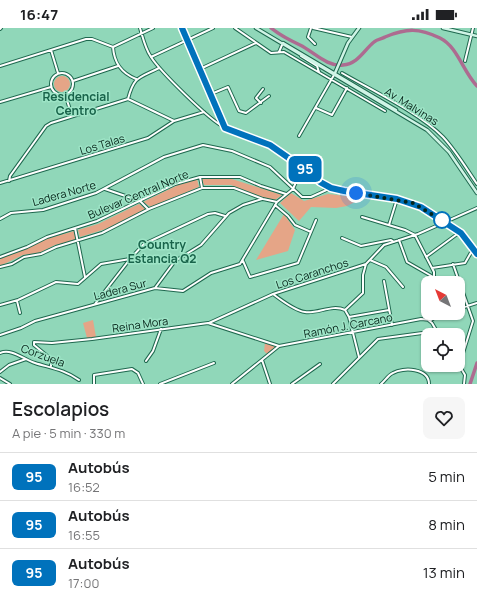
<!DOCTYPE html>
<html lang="es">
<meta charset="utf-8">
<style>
:root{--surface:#fff;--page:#f6f6f6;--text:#202124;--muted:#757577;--line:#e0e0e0}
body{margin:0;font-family:Manrope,sans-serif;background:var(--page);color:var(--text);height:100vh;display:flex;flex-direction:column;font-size:15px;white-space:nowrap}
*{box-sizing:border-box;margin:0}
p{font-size:13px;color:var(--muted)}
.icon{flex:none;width:22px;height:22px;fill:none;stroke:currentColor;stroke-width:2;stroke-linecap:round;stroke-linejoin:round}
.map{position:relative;height:356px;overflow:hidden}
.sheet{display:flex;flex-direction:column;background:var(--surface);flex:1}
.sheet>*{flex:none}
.badge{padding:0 8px;border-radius:6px;font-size:14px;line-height:26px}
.needle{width:26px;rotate:318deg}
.fabs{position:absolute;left:421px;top:248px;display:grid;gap:8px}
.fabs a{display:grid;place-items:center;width:44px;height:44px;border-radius:8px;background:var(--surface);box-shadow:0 1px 3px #0004;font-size:20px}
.you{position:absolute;width:20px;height:20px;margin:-10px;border:3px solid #fff;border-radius:50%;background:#1a73e8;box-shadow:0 0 0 6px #1a73e833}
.map>.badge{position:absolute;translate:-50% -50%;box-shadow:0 0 0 2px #fff}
.round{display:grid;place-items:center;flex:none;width:42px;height:42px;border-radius:8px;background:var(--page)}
.summary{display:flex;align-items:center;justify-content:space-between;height:68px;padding:0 12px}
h1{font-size:19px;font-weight:600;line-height:30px}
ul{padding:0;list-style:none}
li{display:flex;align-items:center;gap:12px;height:48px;padding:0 12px;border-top:1px solid var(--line)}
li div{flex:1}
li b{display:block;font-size:15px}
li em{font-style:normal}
li .badge{min-width:44px;font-weight:700;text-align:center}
.status{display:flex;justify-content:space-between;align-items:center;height:28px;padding:0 20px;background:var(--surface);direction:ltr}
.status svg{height:11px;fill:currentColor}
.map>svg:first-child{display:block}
.green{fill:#e5a587}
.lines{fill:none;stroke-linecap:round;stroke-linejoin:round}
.river{stroke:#ad6b90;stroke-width:3.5}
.street-casing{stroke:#1f684f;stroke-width:4}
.secondary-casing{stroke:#1f684f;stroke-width:4.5}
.street{stroke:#fff;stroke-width:2}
.secondary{stroke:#d0f4e6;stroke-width:2.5}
.line-casing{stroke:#fff;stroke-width:9}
.line{stroke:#0072bc;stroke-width:6}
.walk{stroke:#07251a;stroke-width:4;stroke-dasharray:0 7.2}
.stop-dot{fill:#fff;stroke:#0072bc;stroke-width:2}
.labels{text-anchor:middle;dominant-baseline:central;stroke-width:3;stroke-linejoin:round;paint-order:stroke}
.street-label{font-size:11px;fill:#07251a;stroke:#9de4c6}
.neighbourhood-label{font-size:12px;font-weight:bold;fill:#18634a;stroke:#9de4c6}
</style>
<div class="status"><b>16:47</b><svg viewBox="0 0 49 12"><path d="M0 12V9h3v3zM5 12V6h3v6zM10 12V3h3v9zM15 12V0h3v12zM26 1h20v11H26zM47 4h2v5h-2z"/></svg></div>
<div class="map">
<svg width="477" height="356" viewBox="0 0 477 356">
<rect width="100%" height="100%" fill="#90d7b9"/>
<path class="green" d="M54 56a8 8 0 1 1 16 0a8 8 0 1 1-16 0Z
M205 150 232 151 282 167 275 172 264 170 231 157H204L202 151Z
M197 151 199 159 151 179 143 174 182 155Z
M291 165 304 173 328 166 356 169 355 174 347 178 336 180 311 179 299 193 280 175Z
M139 176 146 181 109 200 80 209 78 202 98 196Z
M284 186 295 202 288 223 256 232Z
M74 203 76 212 55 217 39 225 23 227 0 238V230L46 211Z
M93 292 96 309 87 310 83 295Z
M265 315 276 319 267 326 264 323Z"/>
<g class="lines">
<path class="river" d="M271 0C281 8 289 12 300 17 314 24 327 39 343 37 358 36 364 22 374 14 377 11 382 11 385 9 407 0 419 0 440 10 458 19 463 44 477 58
M470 356 477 335"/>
<defs>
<path id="street" d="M140 0C143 10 145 20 151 29 160 43 209 92 224 99
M235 0 271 25 284 24 385 83
M311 0 308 9 315 16
M313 0 352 9
M0 1 1 0
M113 19 153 0
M113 19C114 35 121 45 136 51
M51 22 58 45
M279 24 282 17
M301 28 317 38 319 44
M151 29 213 0
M465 33 473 0
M0 38 86 11H92L113 19
M200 41 256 15
M342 45C371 62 420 85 443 109 456 123 466 140 477 156
M51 56a11 11 0 1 1 22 0a11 11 0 1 1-22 0Z
M73 53 118 38
M65 66 72 88
M211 66 228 59 239 83 246 85 269 68
M128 71C134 48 139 50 159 40
M0 74 51 59
M261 75 256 70 263 61
M316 80 332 87 347 60
M299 108 334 47
M294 134 301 150
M200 149 202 160
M9 153 10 148 46 98 51 95 128 71 174 93
M0 155 148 110 174 93 204 84
M105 161 140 173 148 181
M275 177 288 188 295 197 311 204
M362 189 405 202 415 207
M0 191 11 185 43 182 96 165 164 129 203 117 232 123 270 139 302 169H311L331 160
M389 197 397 171
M75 200 85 249
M415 207 434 244V255
M342 210 361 218 391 212 394 214
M399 212 407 234 435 250
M0 229 27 219 47 209 97 193 175 156 200 149H240L261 158 286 166
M426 229 460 204
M370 232 386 239 403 259
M243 233 250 249 298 235 316 192
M453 236 473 293 459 338
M0 239 12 236 24 229 41 226 56 219 102 205 149 181 202 160H234L263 171 277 174
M432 240 465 235 473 221
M384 253 392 297
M155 260 175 233 201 217 229 185 243 177 262 171
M273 266C281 272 295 283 305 284 318 286 332 276 345 282
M17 273 20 285
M95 276 130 231 144 216 208 186 215 185 225 188
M0 277 18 272 56 254 78 256 101 236 130 231
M458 281 477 275
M345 282 363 265V247L366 236
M345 282 349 289 359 329
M430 285 427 291 432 295 439 307
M437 288 446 285
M349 289 389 282
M209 295 273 266 366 236 384 217 418 206 477 180
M0 307 21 300 35 293 155 260 183 263 211 245 240 236 277 174 293 161 296 154 300 150 316 151
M0 325C12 320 24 332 35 335 51 340 65 342 79 352
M262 332 270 356
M146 333 153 323 161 301
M459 337 465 347 464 356
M51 338V331L34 317V314L52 315 92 311 208 295 279 318
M0 344 9 337 26 331
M0 350 10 356
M94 356V347L132 341 138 345 143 356
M160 356 214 335
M232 356 279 318 421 291 431 292 437 288H435
M292 356 320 336
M333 356 378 311 437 303
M381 356C385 353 388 347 393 345 403 339 429 340 429 356"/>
<path id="secondary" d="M182 0 225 100 270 117 303 140 320 154 331 160 397 171 421 179 461 205 477 226
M256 0 427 102 449 124 477 165
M443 0 477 8
M283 15 396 82
M335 45 348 15 359 0"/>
</defs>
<use href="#street" class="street-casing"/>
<use href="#secondary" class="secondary-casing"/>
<use href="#street" class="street"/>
<use href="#secondary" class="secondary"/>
</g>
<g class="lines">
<defs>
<path id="line" d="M182 0 225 100 270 117 303 140 320 154 331 160 344 163 397 171 421 179 461 205 477 226"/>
</defs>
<use href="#line" class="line-casing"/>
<use href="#line" class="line"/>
<path class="walk" d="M356 165 413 175 445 194 444 195 442 192"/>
</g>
<circle class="stop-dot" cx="442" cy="192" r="8"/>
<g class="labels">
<g class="street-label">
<text transform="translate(412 78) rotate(32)">Av. Malvinas</text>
<text transform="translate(102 116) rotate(-17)">Los Talas</text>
<text transform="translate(64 165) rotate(-16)">Ladera Norte</text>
<text transform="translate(138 166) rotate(-23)">Bulevar Central Norte</text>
<text transform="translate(312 245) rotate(-18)">Los Caranchos</text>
<text transform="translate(120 261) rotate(-15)">Ladera Sur</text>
<text transform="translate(140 296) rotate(-8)">Reina Mora</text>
<text transform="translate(348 297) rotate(-11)">Ramón J. Carcano</text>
<text transform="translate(43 327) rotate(20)">Corzuela</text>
</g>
<g class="neighbourhood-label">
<text x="76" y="68">Residencial<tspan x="76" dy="14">Centro</tspan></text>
<text x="162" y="216">Country<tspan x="162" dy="14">Estancia Q2</tspan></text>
</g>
</g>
</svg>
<div class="fabs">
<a><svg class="needle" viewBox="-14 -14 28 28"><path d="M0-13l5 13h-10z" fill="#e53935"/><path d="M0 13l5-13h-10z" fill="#757577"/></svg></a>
<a><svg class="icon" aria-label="locate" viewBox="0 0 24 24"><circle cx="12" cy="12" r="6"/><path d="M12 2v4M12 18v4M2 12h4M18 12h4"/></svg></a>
</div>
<div class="you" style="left:356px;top:165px"></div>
<b class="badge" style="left:305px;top:141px;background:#0072bc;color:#fff">95</b>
</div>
<section class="sheet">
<div class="summary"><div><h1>Escolapios</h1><p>A pie · 5 min · 330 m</p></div><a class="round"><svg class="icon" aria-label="heart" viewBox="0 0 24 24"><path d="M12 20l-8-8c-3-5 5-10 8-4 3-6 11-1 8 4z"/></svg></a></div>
<ul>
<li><span class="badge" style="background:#0072bc;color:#fff">95</span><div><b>Autobús</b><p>16:52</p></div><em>5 min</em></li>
<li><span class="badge" style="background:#0072bc;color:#fff">95</span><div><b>Autobús</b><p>16:55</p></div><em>8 min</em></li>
<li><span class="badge" style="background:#0072bc;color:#fff">95</span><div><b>Autobús</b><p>17:00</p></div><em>13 min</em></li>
</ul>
</section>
